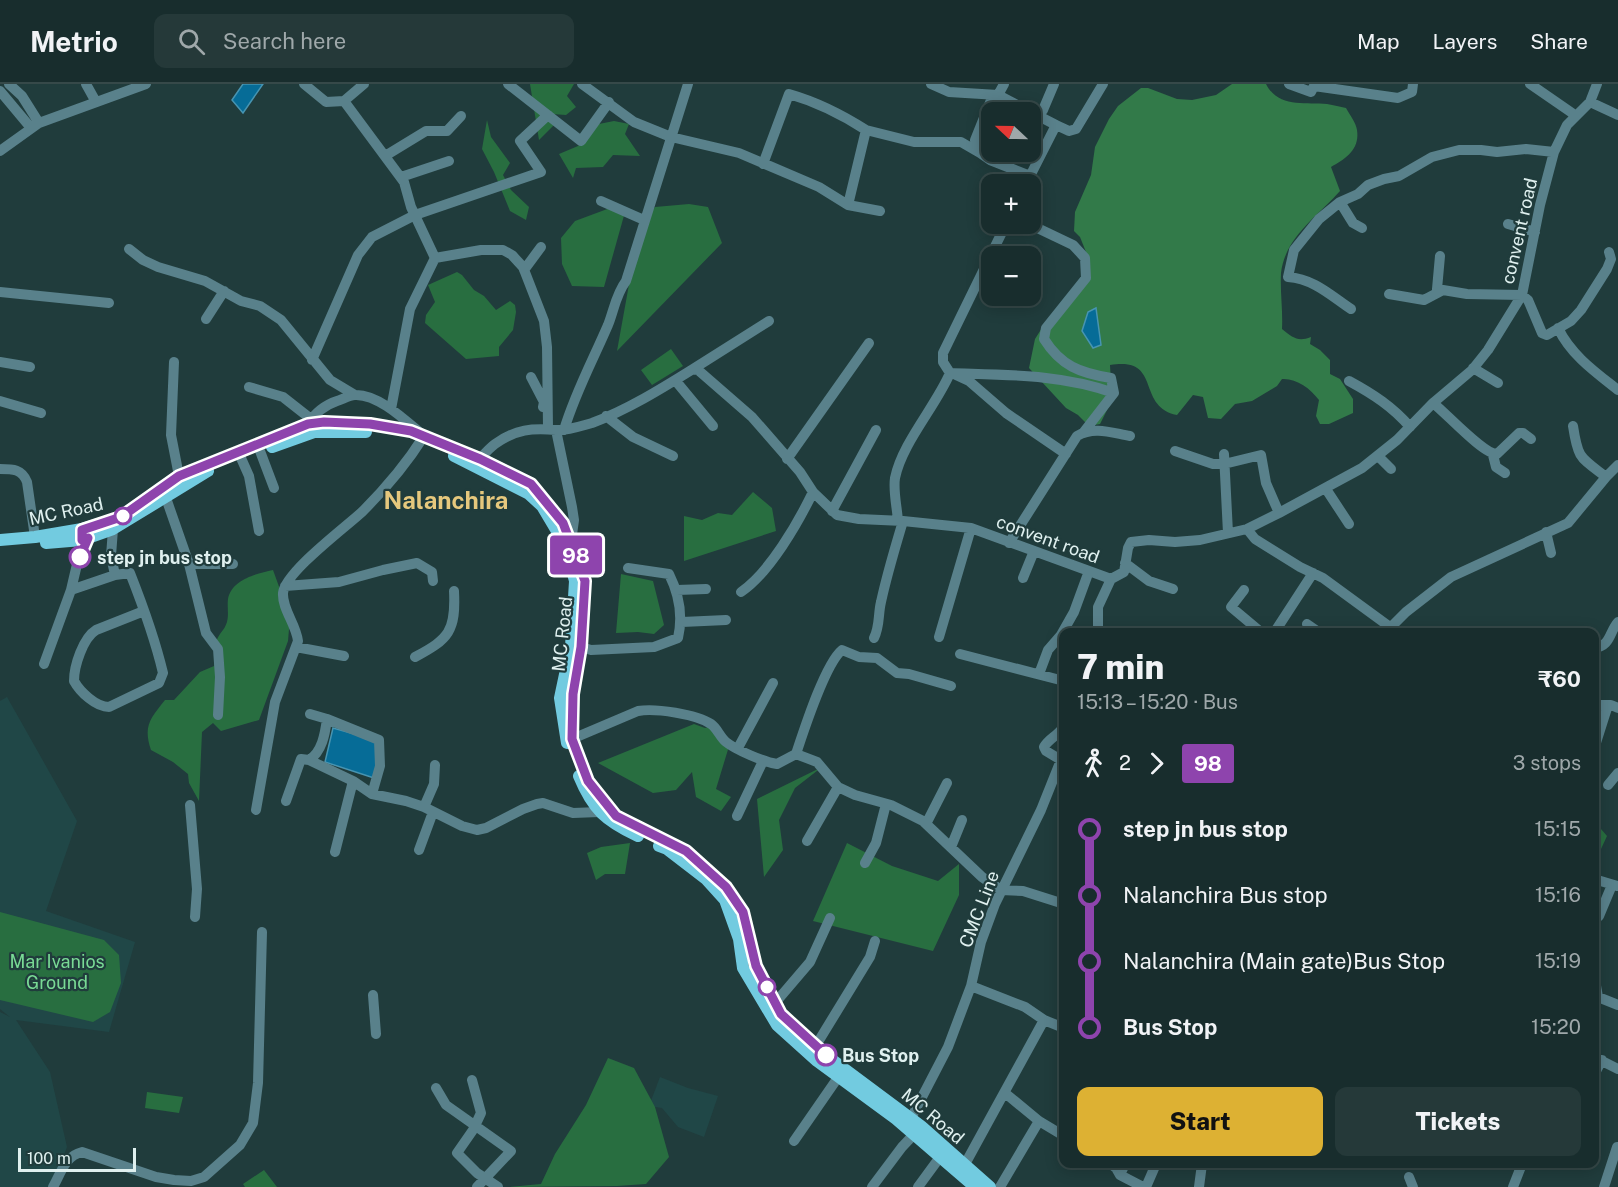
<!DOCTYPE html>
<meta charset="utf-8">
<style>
:root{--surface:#182d2d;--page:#253939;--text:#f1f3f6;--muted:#9fa8aa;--line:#364949;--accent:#ddb133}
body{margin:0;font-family:"Public Sans",sans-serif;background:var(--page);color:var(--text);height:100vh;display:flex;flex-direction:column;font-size:22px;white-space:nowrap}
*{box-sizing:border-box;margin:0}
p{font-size:20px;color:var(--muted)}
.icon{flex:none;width:33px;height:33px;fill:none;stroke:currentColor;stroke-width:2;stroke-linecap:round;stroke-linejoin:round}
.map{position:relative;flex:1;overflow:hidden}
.panel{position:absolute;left:1059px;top:544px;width:540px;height:540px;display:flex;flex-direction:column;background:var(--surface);border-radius:12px;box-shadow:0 3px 15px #0003,0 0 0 2px var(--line)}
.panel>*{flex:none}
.badge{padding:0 12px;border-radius:4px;font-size:21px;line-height:39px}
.needle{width:39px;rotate:292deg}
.fabs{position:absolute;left:981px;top:18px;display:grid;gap:12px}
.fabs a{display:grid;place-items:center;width:60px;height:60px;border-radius:12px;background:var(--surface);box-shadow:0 3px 15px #0003,0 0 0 2px var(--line);font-size:30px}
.scale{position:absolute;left:18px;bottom:15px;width:118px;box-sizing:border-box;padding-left:6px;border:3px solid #dff0ef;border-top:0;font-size:16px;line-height:21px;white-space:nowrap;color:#dff0ef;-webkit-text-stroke:4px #203c3c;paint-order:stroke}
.map>.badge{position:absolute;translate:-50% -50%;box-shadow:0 0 0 3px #fff}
.legs{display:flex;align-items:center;gap:9px;height:66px;padding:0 18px;font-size:20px}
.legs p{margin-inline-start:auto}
.headline{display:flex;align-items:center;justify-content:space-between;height:102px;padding:0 18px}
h1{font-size:33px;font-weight:800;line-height:45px}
.cta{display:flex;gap:12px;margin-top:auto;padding:12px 18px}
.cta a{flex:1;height:69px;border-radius:12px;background:var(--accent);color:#111;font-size:24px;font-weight:800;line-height:69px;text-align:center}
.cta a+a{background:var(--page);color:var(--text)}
ul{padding:0 18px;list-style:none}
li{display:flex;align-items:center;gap:21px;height:66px;font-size:22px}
li i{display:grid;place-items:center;width:9px;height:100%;margin:0 8px;background:currentColor}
li i::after{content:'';width:15px;height:15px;margin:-8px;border:4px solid;border-radius:50%;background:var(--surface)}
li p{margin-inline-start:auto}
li:first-child i{background:linear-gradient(#0000 50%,currentColor 0)}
li:last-child i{background:linear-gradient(currentColor 50%,#0000 0)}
header{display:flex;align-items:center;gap:36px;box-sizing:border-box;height:84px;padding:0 30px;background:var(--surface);border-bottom:2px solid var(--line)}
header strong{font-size:28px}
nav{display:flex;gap:33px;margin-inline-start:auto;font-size:21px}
.search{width:420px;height:54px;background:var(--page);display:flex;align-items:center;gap:15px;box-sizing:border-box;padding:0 21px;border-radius:12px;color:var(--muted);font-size:22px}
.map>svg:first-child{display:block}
.built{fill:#204747}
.green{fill:#286e40}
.forest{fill:#327a49}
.water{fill:#066c97;stroke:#4794b1;stroke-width:1.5}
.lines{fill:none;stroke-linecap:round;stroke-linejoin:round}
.minor{stroke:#59818b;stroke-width:10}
.major{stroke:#72cbe0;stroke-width:12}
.line-1-casing{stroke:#fff;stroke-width:14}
.line-1{stroke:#8e44ad;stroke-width:9}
.stop-1-dot{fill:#fff;stroke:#8e44ad;stroke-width:3}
.labels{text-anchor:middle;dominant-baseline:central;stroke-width:4.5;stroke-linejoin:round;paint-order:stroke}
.street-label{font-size:18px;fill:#dff0ef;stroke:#203c3c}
.stop-label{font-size:18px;font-weight:bold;fill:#dff0ef;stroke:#203c3c;text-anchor:start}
.park-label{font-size:18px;fill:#79da95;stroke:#203c3c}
.district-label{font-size:24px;font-weight:bold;fill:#e6c87d;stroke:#203c3c}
</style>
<header>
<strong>Metrio</strong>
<div class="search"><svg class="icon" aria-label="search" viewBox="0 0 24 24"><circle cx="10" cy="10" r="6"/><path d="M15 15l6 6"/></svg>Search here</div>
<nav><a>Map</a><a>Layers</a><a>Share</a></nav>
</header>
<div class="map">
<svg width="1618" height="1103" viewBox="0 0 1618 1103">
<rect width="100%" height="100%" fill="#203c3c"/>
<path class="built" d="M7 613 77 737 46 827 135 858 109 948 16 936 50 988 67 1063 56 1091 49 1103H0V928L10 933 0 925V617Z
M660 993 688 1004 718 1012 704 1053 678 1043 662 1024 649 1022Z"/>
<path class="green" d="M530 0H574L567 12 576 23 566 31 552 30 555 40 539 56Z
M487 36 491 53 510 79 503 91 511 106 529 123 526 136 510 127 494 88 482 65Z
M614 37 629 40 625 50 640 72 613 71 603 83 576 84 573 94 559 70 578 62 599 40Z
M689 120 708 123 722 159 617 267 639 145 655 123Z
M610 124 625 128 604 203 572 202 562 180 561 154 575 137Z
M457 188 462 191 474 206 484 212 496 226 510 217 515 221 516 228 513 246 499 263V272L466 275 425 239 426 231 435 218 428 201Z
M671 265 683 282 652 301 641 286Z
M753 408 772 424 776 447 684 477V432L702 436 718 429 732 431Z
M273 486 290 533 288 557 259 636 221 647 213 639 202 648 199 717 189 699 188 690 173 678 151 666C143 642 150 635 165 616H174L200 588 214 582C214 570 213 560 220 550 223 546 225 544 227 538 229 530 227 523 228 515 232 495 256 490 273 486Z
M621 490 653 497 664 541 654 550 638 548 616 549Z
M694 640 705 644 716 641 730 659 716 705 731 713 721 727 696 713 692 688 676 706 653 709 598 679Z
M822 683 795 704 779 736 783 766 764 793 757 715Z
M1595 738 1607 752 1595 778Z
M630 759 625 790H605L596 796 587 769 601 763Z
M847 759 892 782 938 797 959 780V811L933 867 813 837Z
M0 828 104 856 119 871 121 899 110 928 93 938 0 916Z
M608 974 634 984 655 1023 669 1073 646 1100 617 1102 509 1103 541 1100 555 1070 586 1021Z
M147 1008 183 1013 179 1029 145 1024Z
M264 1086 277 1103H245L243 1100Z"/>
<path class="forest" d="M1232 0H1266C1278 24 1305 18 1327 20 1334 21 1340 23 1346 24 1350 31 1356 39 1357 46 1360 66 1345 75 1331 83L1340 107C1318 132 1285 153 1281 189 1280 208 1283 227 1282 245 1293 254 1298 258 1311 253L1310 260 1320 266 1330 276V290L1340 295 1353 315V329L1329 340H1320L1316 332 1319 316C1310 304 1296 294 1282 295L1277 302 1252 317 1235 320 1221 335 1208 334 1203 313 1193 311 1177 331C1135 322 1163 272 1110 281L1111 299 1115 310 1100 340 1089 342 1078 331 1066 324 1029 284 1035 255 1047 236 1076 201 1090 178 1080 153 1074 147 1075 128 1091 91 1095 63 1109 35 1118 22 1141 4H1148L1177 15 1192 16 1216 11Z"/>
<path class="water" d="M243 0H263L243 29 232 16Z
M1096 224 1101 261 1093 264 1082 247 1088 228Z
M333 644 383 658 374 694 325 678Z"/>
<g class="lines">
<path class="minor" d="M9 0 22 12 39 39
M86 0 96 18
M304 0 326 18 344 17 404 98 411 123 435 174 410 225 391 325
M508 0 581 57 609 18
M582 0 634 38 671 53 739 69 819 103 848 121 880 127
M931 0 949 8 998 11
M1004 0 998 11 1056 41 1026 100
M1289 0 1311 8 1315 0
M1530 0 1575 31
M1314 2 1398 14 1412 8 1413 0
M0 7 31 44
M993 11 975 56 980 69 990 76 1030 92
M344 17 364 0
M1590 18 1597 0
M1038 32 1043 26 1054 0
M1056 41 1069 47 1076 45 1103 0
M0 67 39 39 146 0
M385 72 426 47H447L461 32
M763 80 789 10C817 18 841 30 866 46
M401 93 449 77
M601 117 644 136
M1340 118 1353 139 1362 144
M848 121 866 46 914 58H961L980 69
M1029 140 1073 161 1085 174 1086 194 1046 244 1044 255C1061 282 1080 289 1111 294L1114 309 1083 349
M1508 140 1535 148
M129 165 143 176 158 183 205 197 241 217 260 222 281 236 330 296 355 311
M1440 172 1437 205 1467 210 1522 211 1528 216 1542 249 1547 251 1571 237 1581 226 1607 185 1611 175 1609 168
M435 174 481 166H503L512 171 523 183 544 237 547 263 548 344
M524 186 541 163
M0 208 109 219
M1389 210 1424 216 1441 207
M1351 225C1330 211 1314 195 1288 193L1294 166 1319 135 1340 118 1358 110 1368 101 1384 95 1399 92 1432 73 1459 66H1481L1497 68 1526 65 1554 68
M206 235 224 207
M1558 244C1571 271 1595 288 1618 306
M312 276 358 171 372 153 415 131 541 88 520 57 548 31
M0 278 30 283
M174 278 171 351 179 392
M1473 284 1498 299
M693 285 769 237
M950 289C1005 291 1062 290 1114 309
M956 291 969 297 1006 329 1066 370
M531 293 544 318 543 323
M675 296 713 342
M1349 297C1373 310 1393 323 1410 343
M249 303 283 313 311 335
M0 317 41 329
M1433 319C1446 329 1484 371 1497 370L1519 349H1523L1531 355
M606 332 633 353 673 372
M1573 342C1578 375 1580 373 1606 393
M556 346 572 423 574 436 571 458
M564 346C575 309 593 276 608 241 614 226 616 210 626 197L688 0
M260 367 274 404
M1175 367 1213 380H1224L1261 371 1266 399 1279 429
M1224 370 1228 449
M1493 371 1496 383 1505 389
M1378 372 1391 385
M241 374 249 392 259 447
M787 375 869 259
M476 379C482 373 488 365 495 360 516 345 532 344 556 346 567 347 581 342 592 339 627 326 661 305 693 285L698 286 752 333 800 388 813 408 837 431 859 435 903 437 971 444 1111 495 1124 488 1128 464 1131 458 1149 456 1175 458 1200 456 1247 445 1279 429 1362 384 1397 356 1433 319 1472 286 1488 266 1522 211 1540 121 1554 68 1567 41 1590 18 1618 31
M0 385C13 385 22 385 27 398L35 453
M1326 405 1349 440
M166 414 189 480 206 549 218 565 220 593 218 631
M832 427 876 346
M898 437C897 423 893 407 895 394 902 359 936 322 950 289L943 278V269L1006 140
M1247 445 1255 455 1300 483 1323 494 1390 543
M1546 448 1551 469
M88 454 78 476 71 506 115 491 111 472 113 445
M1009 459 1077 352C1094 342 1112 349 1130 352
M1125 479 1149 497 1173 505
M189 480H233
M115 491 130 489C143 522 155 555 163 589L159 599 109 623C96 623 80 608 74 597 74 582 83 554 96 546L144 527
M1023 494 1034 467
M285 502 339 498 383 486 417 479 432 488 433 497
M677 506 706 505
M1244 506 1231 523 1262 549
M741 508C770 488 798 439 813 408
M682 538 726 536
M1307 540 1320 549
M1098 549V523L1111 495
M1274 549 1313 489
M1385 549 1406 528 1451 493 1568 439 1606 393 1618 381
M939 553 971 444
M874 554C880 542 878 530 881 518 887 490 895 464 903 437
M296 563 344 572
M581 563 591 566 654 563 678 554C683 532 679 510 669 490L628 484
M1594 564C1611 562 1609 548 1618 538
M960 570 1064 597
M415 573C449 555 456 547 454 507
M44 580 71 506
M1039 590 1048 566 1061 551 1074 528 1089 487
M1594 621H1611L1618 624
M310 630 327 635
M572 655 638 627C655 624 696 630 711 640 717 644 720 653 726 658 736 666 764 678 777 680L796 670 817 678 838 703 855 711 891 721 923 737 982 793 1001 806 1023 807 1064 820
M738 664 773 599
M1594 665 1608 621
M796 670C804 646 825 580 842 566L859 573 877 574 897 589 909 590 951 602
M309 676 353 697 372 710 406 717 424 723 462 742 477 746 486 744 523 725 537 720 543 719 573 729 599 728
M1608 701 1618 689
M286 717 301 675 309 676C322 668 325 650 327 635L379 656 380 682 372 710
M190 721 197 805 195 833
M424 723 434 700 435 681
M256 726 275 618 298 557C296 540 282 525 283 509 285 488 346 443 363 427 386 404 407 379 424 352 407 338 379 310 355 311 350 311 343 315 337 317 325 321 315 329 308 340
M737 732 763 677
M926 740 947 699
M807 757 838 703
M951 763 962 736
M419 766 433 728
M335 768 353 697
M865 779 876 759 886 720
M1594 795 1617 802
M1594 836 1599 832 1612 801
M1594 890 1598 913 1618 921
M971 902 1025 923 1044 936 1064 944
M373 911 376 950
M775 919 810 878 830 834
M815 963 870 873 875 857
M1594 973 1618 985
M1594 991 1602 976
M472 996 481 1029 473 1046 457 1069 477 1089 498 1103
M436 1004 446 1021 511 1067 477 1103
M1005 1009 1039 1037 1064 1052
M907 1042 948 963 971 902 981 858 995 820 1041 726 1061 676 1046 667 1044 663C1049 654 1058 652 1064 642
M794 1057 839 992
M1111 1080 1116 1084 1120 1091 1143 1103
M964 1082 1044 936
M1120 1091 1125 1080
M1409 1093 1413 1103
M53 1103C61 1089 65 1072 82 1068L156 1093 174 1096 191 1097 204 1093 240 1061 253 1039 258 999 262 848
M872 1103 902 1063 919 1045
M918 1103 940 1073
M1000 1103 1039 1037
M1146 1103 1156 1080
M1199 1103 1202 1080
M1513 1103 1522 1080
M1604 1103 1617 1063"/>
<path class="major" d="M272 363 314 348H366
M454 372 529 410 542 422 564 459
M0 456 35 453 82 445 121 433 179 392 308 340 324 338 370 340 411 347 480 375 531 400 563 439 585 497 581 563 573 610 572 655 588 697 616 732 686 767 726 803 743 828 756 882 781 930 815 963 921 1042 990 1103
M46 459 82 456 113 445 208 387
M567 659 560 614 571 562 575 497 569 475
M579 692C593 726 606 737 638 752
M659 762 667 765 706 795 725 816 739 855 743 884 777 941 817 977 896 1035 975 1103"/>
</g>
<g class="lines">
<defs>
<path id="line-1" d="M80 473 88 454 82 456V446L121 433 179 392 308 340 324 338 370 340 411 347 480 375 531 400 563 439 585 497 581 563 573 610 572 655 588 697 616 732 686 767 726 803 743 828 756 882 781 930 826 971"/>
</defs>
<use href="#line-1" class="line-1-casing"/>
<use href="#line-1" class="line-1"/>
</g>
<g class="stop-1-dot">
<circle cx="123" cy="432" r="8"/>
<circle cx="80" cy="473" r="10"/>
<circle cx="767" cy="903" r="8"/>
<circle cx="826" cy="971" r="10"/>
</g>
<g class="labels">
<g class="street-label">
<text transform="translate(1519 147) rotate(-77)">convent road</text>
<text transform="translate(66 427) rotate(-12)">MC Road</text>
<text transform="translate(1048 455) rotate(20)">convent road</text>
<text transform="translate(562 550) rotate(-84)">MC Road</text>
<text transform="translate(979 825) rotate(-69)">CMC Line</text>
<text transform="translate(933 1032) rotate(40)">MC Road</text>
</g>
<g class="stop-label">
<text x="97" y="473">step jn bus stop</text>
<text x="842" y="971">Bus Stop</text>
</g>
<g class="park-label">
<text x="57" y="877">Mar Ivanios<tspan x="57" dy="21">Ground</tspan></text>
</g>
<g class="district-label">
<text x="446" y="416">Nalanchira</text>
</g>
</g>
</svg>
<div class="fabs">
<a><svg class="needle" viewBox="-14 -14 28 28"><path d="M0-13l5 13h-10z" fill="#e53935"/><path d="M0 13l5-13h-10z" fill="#9fa8aa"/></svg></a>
<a>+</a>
<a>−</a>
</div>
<div class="scale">100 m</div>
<b class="badge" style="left:576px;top:471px;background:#8e44ad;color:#fff">98</b>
<section class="panel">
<div class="headline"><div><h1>7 min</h1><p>15:13 – 15:20 · Bus</p></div><b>₹60</b></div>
<div class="legs"><svg class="icon" aria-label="walk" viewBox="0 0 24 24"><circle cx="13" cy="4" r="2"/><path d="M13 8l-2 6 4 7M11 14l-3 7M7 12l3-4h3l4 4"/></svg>2<svg class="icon" aria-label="forward" viewBox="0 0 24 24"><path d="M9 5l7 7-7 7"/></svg><b class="badge" style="background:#8e44ad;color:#fff">98</b><p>3 stops</p></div>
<ul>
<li><i style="color:#8e44ad"></i><b>step jn bus stop</b><p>15:15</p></li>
<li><i style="color:#8e44ad"></i><span>Nalanchira Bus stop</span><p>15:16</p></li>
<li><i style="color:#8e44ad"></i><span>Nalanchira (Main gate)Bus Stop</span><p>15:19</p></li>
<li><i style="color:#8e44ad"></i><b>Bus Stop</b><p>15:20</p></li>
</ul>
<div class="cta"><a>Start</a><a>Tickets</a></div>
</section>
</div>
